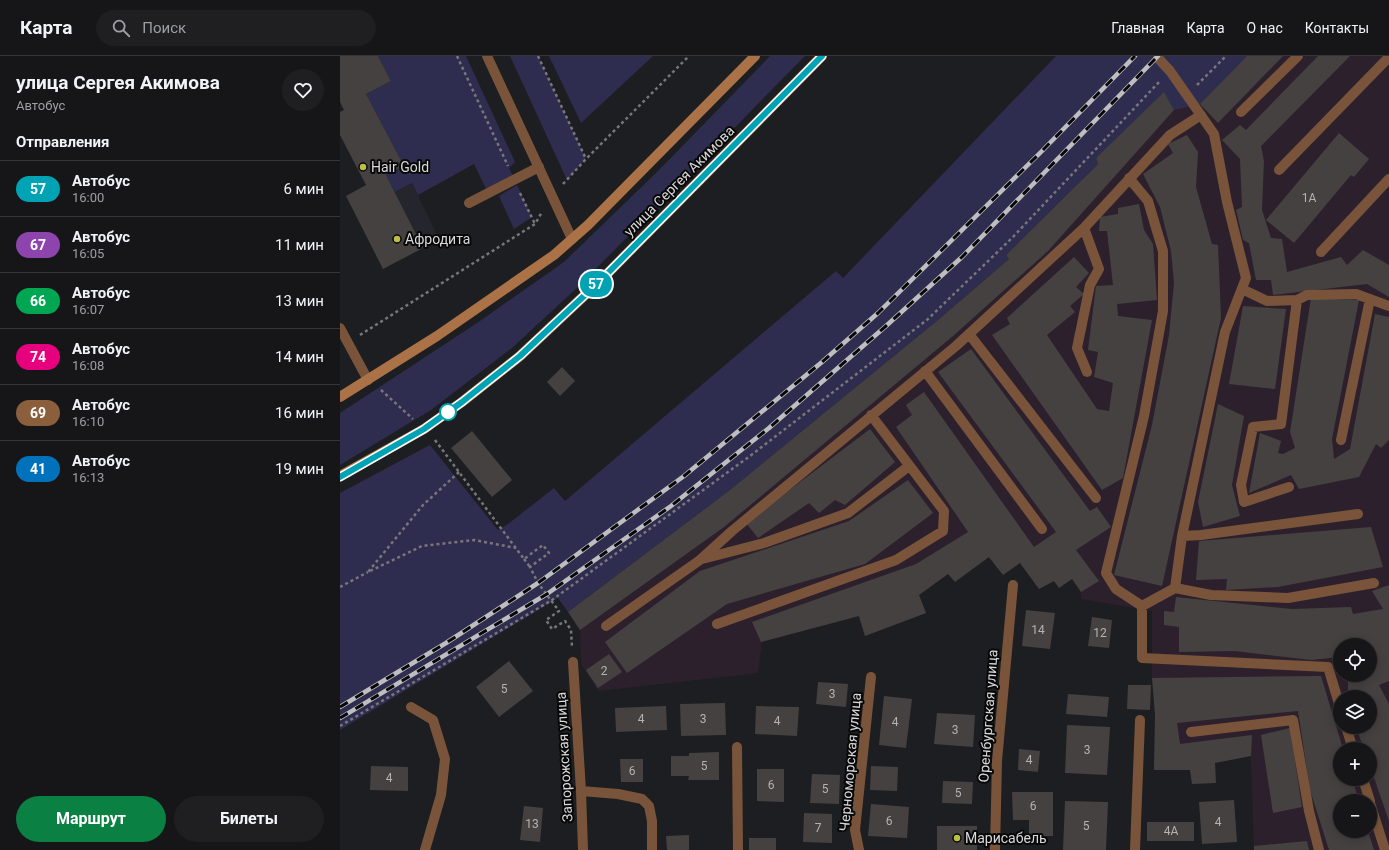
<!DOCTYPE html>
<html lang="ru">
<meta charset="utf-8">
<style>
:root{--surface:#161619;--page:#1f1f22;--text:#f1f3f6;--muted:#9e9fa2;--line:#353538;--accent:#0b8043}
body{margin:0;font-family:Roboto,sans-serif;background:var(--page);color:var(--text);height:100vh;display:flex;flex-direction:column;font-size:15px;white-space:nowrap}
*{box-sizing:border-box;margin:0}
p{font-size:13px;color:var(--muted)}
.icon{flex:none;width:22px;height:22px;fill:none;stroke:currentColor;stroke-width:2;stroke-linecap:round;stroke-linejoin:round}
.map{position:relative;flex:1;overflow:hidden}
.side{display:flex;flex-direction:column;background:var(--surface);width:340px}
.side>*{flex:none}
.badge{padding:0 8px;border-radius:13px;font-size:14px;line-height:26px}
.fabs{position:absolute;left:993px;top:582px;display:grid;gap:8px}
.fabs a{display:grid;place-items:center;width:44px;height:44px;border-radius:50%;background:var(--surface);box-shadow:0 2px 10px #0003,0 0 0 1px var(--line);font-size:20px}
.map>.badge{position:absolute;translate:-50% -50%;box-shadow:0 0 0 2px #fff}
h2{padding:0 16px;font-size:15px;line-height:36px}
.round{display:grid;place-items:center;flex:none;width:42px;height:42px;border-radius:21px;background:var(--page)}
.headline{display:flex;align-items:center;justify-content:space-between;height:68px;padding:0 16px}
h1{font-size:19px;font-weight:700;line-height:30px}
.primary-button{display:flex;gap:8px;margin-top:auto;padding:8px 16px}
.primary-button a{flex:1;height:46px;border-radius:24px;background:var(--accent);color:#fff;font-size:16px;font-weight:700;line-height:46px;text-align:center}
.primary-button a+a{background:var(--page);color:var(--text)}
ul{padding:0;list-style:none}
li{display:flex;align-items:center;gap:12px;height:56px;padding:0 16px;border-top:1px solid var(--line)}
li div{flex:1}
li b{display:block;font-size:15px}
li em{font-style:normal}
li .badge{min-width:44px;font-weight:700;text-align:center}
header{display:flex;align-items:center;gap:24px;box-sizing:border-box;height:56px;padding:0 20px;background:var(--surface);border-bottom:1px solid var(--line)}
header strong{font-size:19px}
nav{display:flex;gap:22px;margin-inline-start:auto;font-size:14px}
.search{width:280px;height:36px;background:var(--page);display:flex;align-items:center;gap:10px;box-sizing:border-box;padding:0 14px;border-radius:22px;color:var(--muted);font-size:15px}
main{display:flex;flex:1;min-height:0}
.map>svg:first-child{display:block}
.built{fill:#25252e}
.industrial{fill:#2d202d;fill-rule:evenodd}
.green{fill:#2e2d4f}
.building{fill:#454140}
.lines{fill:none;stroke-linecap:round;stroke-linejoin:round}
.path{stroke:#77777a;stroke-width:2.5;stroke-dasharray:3 3;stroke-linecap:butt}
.service{stroke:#79543a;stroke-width:10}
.minor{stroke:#79543a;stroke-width:10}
.secondary{stroke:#ac7247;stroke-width:10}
.rail-casing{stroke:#bebec0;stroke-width:4.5}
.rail{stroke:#080809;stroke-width:3;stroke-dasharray:9;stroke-linecap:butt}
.line-casing{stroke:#fff;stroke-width:9}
.line{stroke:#00a3b4;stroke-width:6}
.poi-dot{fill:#bcbf43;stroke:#080809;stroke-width:1.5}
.stop-dot{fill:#fff;stroke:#00a3b4;stroke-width:2}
.labels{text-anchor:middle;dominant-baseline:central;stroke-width:4;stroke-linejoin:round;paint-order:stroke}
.number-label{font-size:12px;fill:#b4b3b4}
.poi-label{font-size:14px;fill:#d9d9db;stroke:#080809;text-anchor:start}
.street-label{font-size:14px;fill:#d9d9db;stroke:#080809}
</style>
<header>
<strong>Карта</strong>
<div class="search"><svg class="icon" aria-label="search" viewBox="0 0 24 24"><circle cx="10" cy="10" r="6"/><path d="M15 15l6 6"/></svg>Поиск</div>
<nav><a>Главная</a><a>Карта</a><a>О нас</a><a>Контакты</a></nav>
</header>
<main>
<section class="side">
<div class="headline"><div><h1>улица Сергея Акимова</h1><p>Автобус</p></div><a class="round"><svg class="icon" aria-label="heart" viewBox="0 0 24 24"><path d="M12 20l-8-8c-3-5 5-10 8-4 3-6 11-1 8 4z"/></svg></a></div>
<h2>Отправления</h2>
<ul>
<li><span class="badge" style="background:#00a3b4;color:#fff">57</span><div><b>Автобус</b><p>16:00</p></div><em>6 мин</em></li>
<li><span class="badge" style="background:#8e44ad;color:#fff">67</span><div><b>Автобус</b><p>16:05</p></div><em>11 мин</em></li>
<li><span class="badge" style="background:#00a651;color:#fff">66</span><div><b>Автобус</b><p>16:07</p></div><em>13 мин</em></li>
<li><span class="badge" style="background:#e6007e;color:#fff">74</span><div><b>Автобус</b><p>16:08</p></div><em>14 мин</em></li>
<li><span class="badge" style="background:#8b5e3c;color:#fff">69</span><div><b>Автобус</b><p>16:10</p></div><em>16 мин</em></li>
<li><span class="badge" style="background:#0072bc;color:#fff">41</span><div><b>Автобус</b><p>16:13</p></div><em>19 мин</em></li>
</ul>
<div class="primary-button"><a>Маршрут</a><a>Билеты</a></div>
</section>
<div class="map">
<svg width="1049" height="794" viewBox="0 0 1049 794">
<rect width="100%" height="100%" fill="#1d1e21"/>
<path class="built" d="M72 127 99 183 83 192 55 136Z"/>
<path class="industrial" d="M907 0H1049V794H914L911 700 875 707 876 727 852 728 850 714H814L815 659 812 622V555L741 543V536L732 523 719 532 713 525 699 533 680 507 663 519 648 501 615 526 608 518 579 539 586 557 525 580 518 560 422 586 418 617 258 635 241 608 240 574 228 556 390 434 598 264 669 203 666 199 758 108 756 102 824 36ZM1000 589H1030V619H1000ZM1000 641H1030V671H1000ZM1000 693H1030V723H1000ZM1000 745H1030V775H1000Z"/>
<path class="green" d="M38 0H126L175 106 169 112 174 123 148 137 134 108 78 139 72 127 55 136 46 119 64 110 26 38 51 25Z
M170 0H198L246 103 227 124Z
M209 0H313L241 67Z
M430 0H465L240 229 172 292 91 354 0 409V357L137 267 224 206 318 115Z
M716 0H907L860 48 834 54 824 37 756 102 758 108 666 199 669 203 598 264 390 434 228 556 218 542 0 674V437L90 389 158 474 168 468 214 432 225 445 496 215 503 222Z
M177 129 192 161 174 173 159 140Z"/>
<path class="building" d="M0 0H38L51 25 26 38 64 110 46 119 83 192 43 213 6 140 26 129 0 79V56L4 54 0 46Z
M907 0H943L878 67 860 48Z
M978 0H1010L921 90 924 105 922 154 931 182 942 183 947 216 1001 201 1007 209 1023 194 1049 209V241L1027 228 933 239 931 224H916L909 187 903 184 896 154 902 151 900 103 882 84 900 69 906 74Z
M824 36 834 54 708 195 613 280 384 471 240 574 228 556 390 434 598 264 669 203 666 199 758 108 756 102Z
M999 77 1029 103 1014 121 1011 119 954 187 926 164Z
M847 79 858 96 856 131 872 188 878 189 881 262 822 530 774 519 812 369 829 279 834 227 831 195 820 151 803 118 833 97 828 88Z
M799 148 804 174 813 188 817 244 777 248 778 260 812 264 783 422 762 434 652 279 670 268 667 262 734 201 749 217 736 231 744 238 730 250 735 256 707 279 757 353 769 355 773 327 754 321 758 296 748 294 756 230 773 229 767 175H759L760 161 778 158V152Z
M971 242 1019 244 992 383 994 403 1010 393 1035 258 1049 261V384L1041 392 1036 388 1019 421 959 433 951 419 909 437 920 377 941 385 938 397 943 398 955 392 950 376Z
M903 250 946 253 935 333 889 328Z
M631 293 750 455 757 451 771 471 736 494 759 525 741 536 732 523 719 532 714 525 699 533 680 507 663 519 649 501 615 526 608 518 579 539 586 557 525 580 519 560 421 586 412 566 576 508 628 476 556 371 572 359 566 349 584 336 694 491 716 476 598 316Z
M222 311 235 325 220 340 207 326Z
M878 348 904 360 892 429 900 460 863 471 858 446Z
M530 373 555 406 505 449 495 444 479 457 469 447 418 482 406 467Z
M132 375 172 424 152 441 111 392Z
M568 424 593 457 525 508 387 548 287 617 265 586 360 515 509 465Z
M1031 471 1043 511 938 531 886 534 887 523 856 524 859 485Z
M1049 529V625L1039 629 1049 648V765L1030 710V693H1024L1016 671H1030V641H1008V620L1014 619H1030V589H1000V601L971 604 895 595 839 596V571L824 569V555L834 556 836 541 952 553 1011 551 1013 558 1043 553 1032 535Z
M686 554 715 557 710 593 682 590Z
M752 561 772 564 769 592 748 590Z
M269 598 282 616 258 632 246 614Z
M169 605 193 635 159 661 136 631Z
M981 620 1003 693H1000V723H1012L1019 745H1000V775H1028L1034 794H989L970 734 958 655 837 667 840 688 912 679 911 700 875 707 876 727 852 728 850 714H814L815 659 812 622Z
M478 626 508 628 506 651 476 648Z
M788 629H811L810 654 787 653Z
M728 638 769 641 767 661 726 658Z
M544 640 572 643 566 692 539 689Z
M385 647 386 679 341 680 340 648Z
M326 650 327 674 276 676 275 652Z
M416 650 459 651 457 680 415 678Z
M597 657 635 659 633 691 594 688Z
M727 669 770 671 767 719 725 717Z
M950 672 962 751 933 757 921 679Z
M679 693 700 695 698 716 678 714Z
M379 696V724H348L349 720H331V700H349V697Z
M280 703H303V726H281Z
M31 710 68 711V735L30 734Z
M531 710 558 711 557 735 530 734Z
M417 713H444V746L417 745Z
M472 718 500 719 499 748 470 747Z
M603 725 633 726 632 748 602 747Z
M672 736H713V780H689V764H673Z
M894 744 897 786 862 788 859 746Z
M725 745 768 746 766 794H723Z
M531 748 569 751 567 782 528 780Z
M184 750 203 752 200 786 180 784Z
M464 757 492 758V787L463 786Z
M807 766H854V785H807Z
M597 770H637V794H597Z
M349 779V794H327L326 780Z
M409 782H436V794H409Z
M967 785 969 794H914V790Z"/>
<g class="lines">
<path class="path" d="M117 0 168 110
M198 0 246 103
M857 29 886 0
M223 128 246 103 349 0
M180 137 195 168
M20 279 195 168 202 156
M41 334 73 363
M95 384 184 503 203 489 209 497 190 511 198 527 219 555 206 564 212 573 225 565 231 574 232 591
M119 416 83 449 28 516 82 490 134 484 176 492
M184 503 190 511
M0 531 28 516
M0 670 212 544 410 400 588 263 672 182 820 25"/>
<path class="service" d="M901 56 958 0
M939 114 1049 1
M789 122 808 145 823 195V255L804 360 766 517 776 533 802 550
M129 147 199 111
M744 172 759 213 750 229 737 292 747 316
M981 196 1049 123
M902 233 927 245 957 244 967 239 1016 238 1049 250
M0 272 28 324
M629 278 756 442
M585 315 702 473
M1001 384 1030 243
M949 431 904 446 901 429 913 371 941 368 957 244
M842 480 861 479 1018 458
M362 503 424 487 508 457 569 410
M835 532 871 539 948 542 1034 527
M802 550 835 532 842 480 885 276 906 222 887 146 874 78 830 15 818 2
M802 550V602L988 611 1000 651
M377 568 556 504 603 475 604 455 531 359
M266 570 360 504 392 475 616 290 744 172 830 79 861 59
M1006 671 1013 693
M851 676 953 664 969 755 979 794
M1023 723 1030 745
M241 735 278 738 302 743 309 750 312 765V794
M1030 747 1045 794"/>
<path class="minor" d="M147 0 232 183
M233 606 241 735 243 794
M71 651 93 664 105 703 101 739 85 794
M397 691 398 794
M519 794 515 774 531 621
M655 794 657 705 673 529
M795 794 800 664"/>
<path class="secondary" d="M0 341 97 280 214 199 248 169 415 0
M0 420 84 373 122 346 180 300 261 224 482 0"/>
<defs>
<path id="rail" d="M0 651 106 587 198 527 344 420 482 306 538 257 702 95 795 0
M0 662 207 538 331 450 429 372 546 270 622 201 818 0"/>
</defs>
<use href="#rail" class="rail-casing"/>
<use href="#rail" class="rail"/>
</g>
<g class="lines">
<defs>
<path id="line" d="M0 421 84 373 122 346 180 300 261 224 482 0"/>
</defs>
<use href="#line" class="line-casing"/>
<use href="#line" class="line"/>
</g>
<g class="poi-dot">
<circle cx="23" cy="111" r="4"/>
<circle cx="57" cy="183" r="4"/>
<circle cx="617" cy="782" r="4"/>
</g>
<circle class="stop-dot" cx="108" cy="356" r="8"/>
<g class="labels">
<g class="number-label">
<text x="969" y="142">1А</text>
<text x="698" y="574">14</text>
<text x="760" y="577">12</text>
<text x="264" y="615">2</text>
<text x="164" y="633">5</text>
<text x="492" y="638">3</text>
<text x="301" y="663">4</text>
<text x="363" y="663">3</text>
<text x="437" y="665">4</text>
<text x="555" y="666">4</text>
<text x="615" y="674">3</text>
<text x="747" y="694">3</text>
<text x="689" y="704">4</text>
<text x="364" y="710">5</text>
<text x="292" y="715">6</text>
<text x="49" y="722">4</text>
<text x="431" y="729">6</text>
<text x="485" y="733">5</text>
<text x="618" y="737">5</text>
<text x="693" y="750">6</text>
<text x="549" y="765">6</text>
<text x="878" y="766">4</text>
<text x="192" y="768">13</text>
<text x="746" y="770">5</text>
<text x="478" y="772">7</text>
<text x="831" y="775">4А</text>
</g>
<g class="poi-label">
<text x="31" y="111">Hair Gold</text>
<text x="65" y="183">Афродита</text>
<text x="625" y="782">Марисабель</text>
</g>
<g class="street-label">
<text transform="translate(339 125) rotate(-45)">улица Сергея Акимова</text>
<text transform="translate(648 660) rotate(-86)">Оренбургская улица</text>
<text transform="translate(224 701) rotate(-93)">Запорожская улица</text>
<text transform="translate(510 706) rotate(-85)">Черноморская улица</text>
</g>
</g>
</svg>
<div class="fabs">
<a><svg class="icon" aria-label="locate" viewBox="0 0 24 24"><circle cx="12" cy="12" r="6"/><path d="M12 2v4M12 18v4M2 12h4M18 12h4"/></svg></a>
<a><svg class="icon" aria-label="layers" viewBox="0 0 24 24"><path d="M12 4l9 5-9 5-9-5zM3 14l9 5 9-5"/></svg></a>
<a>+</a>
<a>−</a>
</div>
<b class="badge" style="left:256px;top:228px;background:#00a3b4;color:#fff">57</b>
</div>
</main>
